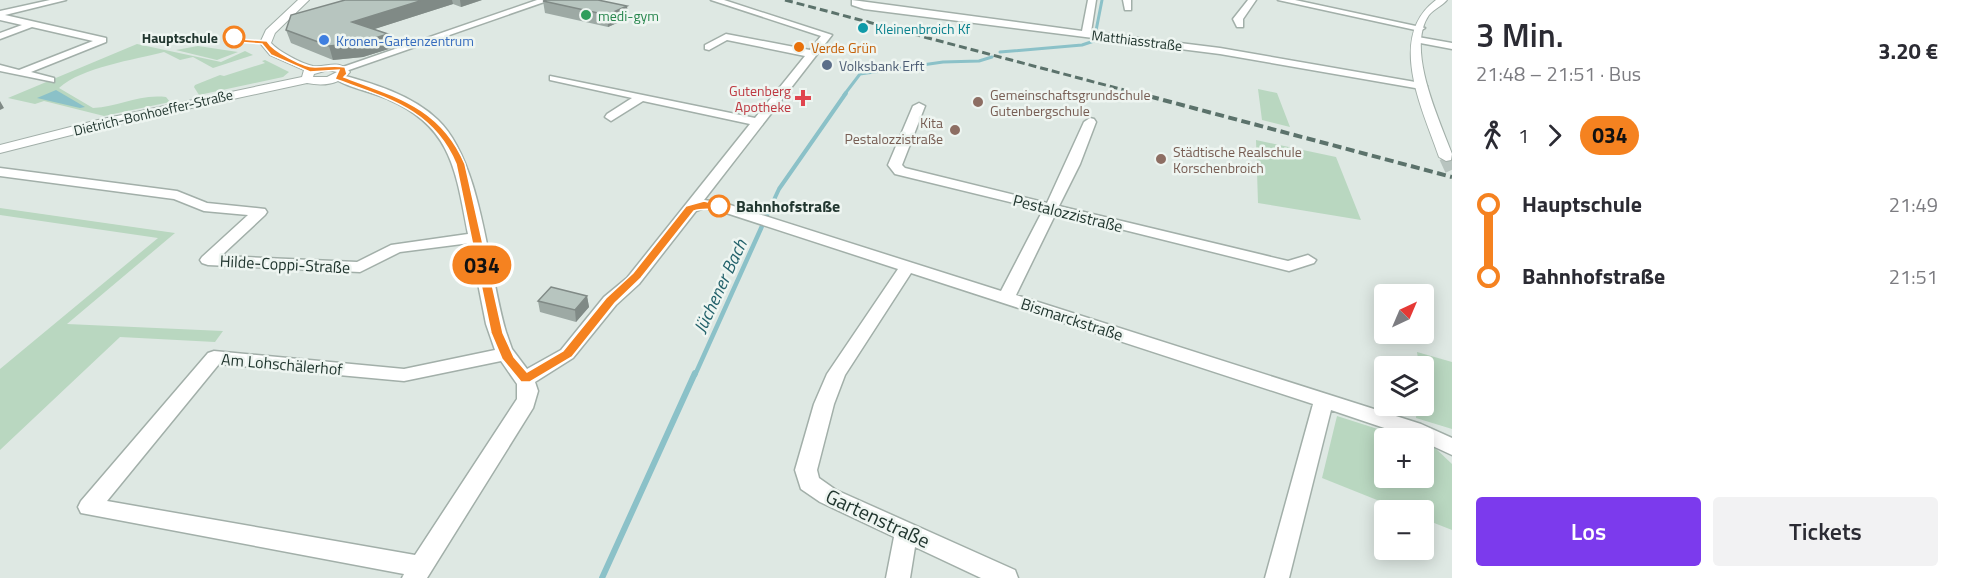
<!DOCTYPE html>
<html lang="de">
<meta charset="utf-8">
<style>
:root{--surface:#fff;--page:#f2f2f3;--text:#2b2b33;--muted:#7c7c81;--accent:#7c3aed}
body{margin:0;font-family:"Titillium Web",sans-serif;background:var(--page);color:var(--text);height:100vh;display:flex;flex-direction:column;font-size:22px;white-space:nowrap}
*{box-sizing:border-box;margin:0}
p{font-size:20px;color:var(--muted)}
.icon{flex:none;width:33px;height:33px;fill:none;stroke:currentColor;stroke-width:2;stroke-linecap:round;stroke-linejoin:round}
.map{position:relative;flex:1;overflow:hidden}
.panel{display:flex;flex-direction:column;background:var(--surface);width:510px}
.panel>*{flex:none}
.badge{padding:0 12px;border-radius:20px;font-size:21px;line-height:39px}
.needle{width:39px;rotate:44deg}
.fabs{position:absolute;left:1374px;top:284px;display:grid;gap:12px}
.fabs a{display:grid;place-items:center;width:60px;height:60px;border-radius:6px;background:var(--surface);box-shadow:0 3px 15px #0003;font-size:30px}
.map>.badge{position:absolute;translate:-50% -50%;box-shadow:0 0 0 3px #fff}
.legs{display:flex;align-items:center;gap:9px;height:66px;padding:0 24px;font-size:20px}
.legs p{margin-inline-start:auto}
.summary{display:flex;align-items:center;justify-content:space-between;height:102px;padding:0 24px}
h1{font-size:33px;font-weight:600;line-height:45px}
.primary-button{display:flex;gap:12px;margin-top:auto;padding:12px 24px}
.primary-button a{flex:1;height:69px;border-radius:6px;background:var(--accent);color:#fff;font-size:24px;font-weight:600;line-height:69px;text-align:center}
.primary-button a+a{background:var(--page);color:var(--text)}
ul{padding:0 24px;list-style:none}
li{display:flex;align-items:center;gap:21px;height:72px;font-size:22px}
li i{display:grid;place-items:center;width:9px;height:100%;margin:0 8px;background:currentColor}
li i::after{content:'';width:15px;height:15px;margin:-8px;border:4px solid;border-radius:50%;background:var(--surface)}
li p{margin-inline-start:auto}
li:first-child i{background:linear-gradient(#0000 50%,currentColor 0)}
li:last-child i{background:linear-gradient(currentColor 50%,#0000 0)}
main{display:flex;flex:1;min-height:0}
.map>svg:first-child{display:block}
.green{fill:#b9d7c0}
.water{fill:#8bc1c8}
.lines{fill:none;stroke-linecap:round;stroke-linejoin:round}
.stream-far3{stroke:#8bc1c8;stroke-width:3}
.stream-far2{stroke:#8bc1c8;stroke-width:4}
.stream-far1{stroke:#8bc1c8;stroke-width:4.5}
.stream{stroke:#8bc1c8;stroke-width:6}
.tertiary-tunnel{stroke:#b8c4bf;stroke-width:14;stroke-dasharray:14 7;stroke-linecap:butt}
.minor-casing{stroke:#a2afa9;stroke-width:3}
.tertiary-casing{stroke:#a2afa9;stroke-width:2}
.minor{fill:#fff;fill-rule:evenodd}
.tertiary{fill:#fff;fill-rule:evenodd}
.rail-far1{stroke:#5b726b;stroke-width:3;stroke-dasharray:8 4;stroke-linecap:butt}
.rail{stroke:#5b726b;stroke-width:4;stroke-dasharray:9 4.5;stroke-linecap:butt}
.wall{fill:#9da9a4}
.shaded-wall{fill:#808a86}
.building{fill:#b7c5bf;stroke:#808a86;stroke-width:1.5}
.line-1{fill:#f58220;stroke:#fff;stroke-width:1.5}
.leisure-dot{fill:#2e9e5b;stroke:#eef5f1;stroke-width:2}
.culture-dot{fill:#0f9aa8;stroke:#eef5f1;stroke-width:2}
.stop-1-dot{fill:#fff;stroke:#f58220;stroke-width:3}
.shop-dot{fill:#3f7fe0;stroke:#eef5f1;stroke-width:2}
.food-dot{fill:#e8710a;stroke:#eef5f1;stroke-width:2}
.service-dot{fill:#5c6f8a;stroke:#eef5f1;stroke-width:2}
.health-dot{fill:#e0444e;stroke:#eef5f1;stroke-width:2}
.education-dot{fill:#8d6e63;stroke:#eef5f1;stroke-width:2}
.labels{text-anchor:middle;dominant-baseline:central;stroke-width:5;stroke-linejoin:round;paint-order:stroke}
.far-leisure-label{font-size:14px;fill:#27864d;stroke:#eef5f1;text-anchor:start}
.far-culture-label{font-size:14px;fill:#0d838f;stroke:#eef5f1;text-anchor:start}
.far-stop-label{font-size:14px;font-weight:bold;fill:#21362f;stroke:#eef5f1;text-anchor:end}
.far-shop-label{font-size:14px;fill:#366cbe;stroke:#eef5f1;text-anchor:start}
.far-street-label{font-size:14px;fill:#21362f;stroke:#eef5f1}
.far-food-label{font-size:14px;fill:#c56008;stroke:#eef5f1;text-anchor:start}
.far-service-label{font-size:14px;fill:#4e5e75;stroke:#eef5f1;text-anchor:start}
.far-health-label{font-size:14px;fill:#be3a42;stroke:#eef5f1;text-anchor:end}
.far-education-label{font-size:14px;fill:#785e54;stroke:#eef5f1;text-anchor:start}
.stop-label{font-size:16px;font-weight:bold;fill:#21362f;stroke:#eef5f1;text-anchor:start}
.street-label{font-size:16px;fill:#21362f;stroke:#eef5f1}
.water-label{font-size:18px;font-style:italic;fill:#23626b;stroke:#eef5f1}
.near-street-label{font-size:20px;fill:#21362f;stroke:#eef5f1}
</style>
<main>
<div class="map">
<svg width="1452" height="578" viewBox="0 0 1452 578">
<rect width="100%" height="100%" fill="#dee8e3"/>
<path class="green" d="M137 44 221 62 245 51 253 55 213 68 193 57 180 60 164 52C134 60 82 67 59 88L93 108C119 107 137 94 166 97L170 102 104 116 44 101 35 104 8 98Z
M198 46 238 52 217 60 176 50Z
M265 60 289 72 283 77 199 95 194 87 195 85 220 75 224 76 265 63 262 61Z
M1258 89 1277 93 1290 127 1262 120Z
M1256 140 1336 157 1361 220 1258 203Z
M0 208 175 233 67 324 223 331 215 342 120 337 0 450V369L158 238 0 215Z
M1417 352 1452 362V429L1416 418 1417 405H1424V366H1419Z
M1337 416 1406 438H1384V477H1424V444L1434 447 1452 464V530L1424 519V510H1402L1322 478Z"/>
<path class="water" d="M56 90 85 107 80 108 37 98Z"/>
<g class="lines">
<path class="stream-far3" d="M1000 52 1082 45 1094 41 1102 0
M844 95 860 74 943 62 979 61 992 57"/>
<path class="stream-far2" d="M766 217 779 189 846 93"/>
<path class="stream-far1" d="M695 375 767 215"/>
<path class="stream" d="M602 578 695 373"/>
<path class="tertiary-tunnel" d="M1446 157 1452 170"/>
<defs>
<path id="minor" d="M50 0H66L5 15 106 38V42L31 72 54 78V82L0 71V65L19 70 93 41 32 27 0 39V33L22 25 0 20V11Z
M537 0H550L346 71 337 69Z
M711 0H724L832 35 704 200 724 203 1001 291 1043 210 895 174 888 165 913 106 919 103 925 106 902 165 905 168 1047 203 1084 122 1090 118 1094 119 1096 122 1080 164 1059 206 1288 261 1308 255 1316 260 1314 263 1289 271 1056 213 1016 295 1421 424 1452 438V455L1424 442V438H1414L1331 410 1289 578H1265L1313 404 911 273 845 375 834 404 817 470 819 478 836 490 1015 570 1018 578H981L915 547 910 578H886L894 537 820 502 801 489 795 470 814 404 827 374 898 269 717 210 704 208 696 211 639 284 616 305 573 358 535 382 538 391 533 408 427 578H402L404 574 81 513 78 507 81 501 208 353 214 351 404 369 495 350 486 324 470 243 400 252 360 272 208 265 202 263 200 260 202 257 248 215 204 211 174 199 0 176V168L177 191 207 203 265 209 267 212 265 215 221 256 357 262 391 245 468 234C456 172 452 126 388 99 373 92 344 87 333 77L338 74C372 83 412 95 438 120 482 162 488 272 506 332L512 349 527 369 561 350 604 297 627 278 750 124 643 101 611 121 605 117 607 114 632 98 550 80V76L755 118 805 56 727 40 709 50 705 49V45L726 34 810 50 821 36ZM501 361 517 384V399L415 555 107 501 219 364 404 381Z
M852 0 1082 31 1088 0H1096L1091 32 1220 48 1421 83 1427 86 1421 89 1220 54 864 9 852 5Z
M1123 0H1131V10H1125Z
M1248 0H1256L1243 19V27H1237L1233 19Z
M1278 0H1295L1425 28 1420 31Z
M1418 37 1452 43V49L1415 42 1413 40Z"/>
<path id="tertiary" d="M298 0H309L275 33 271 43C278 51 302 64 313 66 327 68 338 58 350 72 339 85 322 86 307 83L99 128 0 153V145L98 120 302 77 304 70 270 55 260 43 266 30ZM328 70 337 72 327 77H313L314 74Z
M1436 0H1447C1442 6 1434 9 1429 15 1405 49 1440 121 1452 154L1451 160 1446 161 1439 157C1423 110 1386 37 1436 0Z"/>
</defs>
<use href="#minor" class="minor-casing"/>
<use href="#tertiary" class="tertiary-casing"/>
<use href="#minor" class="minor"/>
<use href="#tertiary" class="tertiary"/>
<path class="rail-far1" d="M785 0 1143 95"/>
<path class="rail" d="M1137 93 1452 177"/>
</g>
<path class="wall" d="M345 0H482L461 7 453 4 374 29 388 34 392 48 363 57 333 60 291 43 286 30Z
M543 1 627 6 628 18 608 27 545 13Z
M587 296 589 307 576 322 540 312 538 301Z"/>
<path class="shaded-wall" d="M423 0H452L453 4 356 35 352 22Z
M460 0H482L461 7Z
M627 6 628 18 608 27 607 15Z
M388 34 392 48 363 57 333 60 329 46Z
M0 101 4 108 0 110Z
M587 296 589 307 576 322 575 310Z"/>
<path class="building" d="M345 0H423L352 22 388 34 359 43 329 46 286 30 291 15Z
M547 0H598L627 6 607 15 543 1Z
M551 287 587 296 575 310 538 301Z"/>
<path class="line-1" d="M232 36 240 39 267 41C273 51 304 68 316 67 327 67 334 65 345 67L347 74 344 77C397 97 441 108 465 164L503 333 514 357 527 372 563 351 606 298 633 273 686 206 704 201 724 206C718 211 703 208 694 211L641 278 615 303 572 357 530 382H521L502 359 491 333 456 164C433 109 386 98 335 79L339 70 310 72 271 55 262 44 236 42Z"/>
<circle class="leisure-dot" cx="586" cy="15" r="6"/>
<circle class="culture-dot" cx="863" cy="28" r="6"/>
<g class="stop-1-dot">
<circle cx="234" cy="37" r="10"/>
<circle cx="719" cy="206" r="10"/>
</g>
<circle class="shop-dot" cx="324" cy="40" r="6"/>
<circle class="food-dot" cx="799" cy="47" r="6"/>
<circle class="service-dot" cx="827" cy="65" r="6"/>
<path class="health-dot" d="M800 89h6v6h6v6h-6v6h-6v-6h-6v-6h6z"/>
<g class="education-dot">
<circle cx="978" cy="102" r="6"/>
<circle cx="955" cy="130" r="6"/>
<circle cx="1161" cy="159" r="6"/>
</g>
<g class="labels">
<g class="far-leisure-label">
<text x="598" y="15">medi-gym</text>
</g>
<g class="far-culture-label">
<text x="875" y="28">Kleinenbroich Kf</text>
</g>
<g class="far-stop-label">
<text x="218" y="37">Hauptschule</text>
</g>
<g class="far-shop-label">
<text x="336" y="40">Kronen-Gartenzentrum</text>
</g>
<g class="far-street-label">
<text transform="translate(1137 40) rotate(7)">Matthiasstraße</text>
<text transform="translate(153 112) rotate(-13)">Dietrich-Bonhoeffer-Straße</text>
</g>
<g class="far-food-label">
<text x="811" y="47">Verde Grün</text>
</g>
<g class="far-service-label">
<text x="839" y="65">Volksbank Erft</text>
</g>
<g class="far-health-label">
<text x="791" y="90">Gutenberg<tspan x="791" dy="16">Apotheke</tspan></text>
</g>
<g class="far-education-label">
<text x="990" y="94">Gemeinschaftsgrundschule<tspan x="990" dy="16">Gutenbergschule</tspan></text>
<text x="943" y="122" text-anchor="end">Kita<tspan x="943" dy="16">Pestalozzistraße</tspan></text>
<text x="1173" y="151">Städtische Realschule<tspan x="1173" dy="16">Korschenbroich</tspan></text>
</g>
<g class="stop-label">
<text x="736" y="206">Bahnhofstraße</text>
</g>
<g class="street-label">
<text transform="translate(1068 213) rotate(14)">Pestalozzistraße</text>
<text transform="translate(285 264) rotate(3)">Hilde-Coppi-Straße</text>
<text transform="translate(1072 319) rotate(18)">Bismarckstraße</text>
<text transform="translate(282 364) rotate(5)">Am Lohschälerhof</text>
</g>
<g class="water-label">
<text transform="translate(720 286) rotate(-65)">Jüchener Bach</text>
</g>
<g class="near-street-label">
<text transform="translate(878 518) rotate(25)">Gartenstraße</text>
</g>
</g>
</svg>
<div class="fabs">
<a><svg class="needle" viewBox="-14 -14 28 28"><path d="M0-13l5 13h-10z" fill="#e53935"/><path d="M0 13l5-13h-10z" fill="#7c7c81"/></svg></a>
<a><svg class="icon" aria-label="layers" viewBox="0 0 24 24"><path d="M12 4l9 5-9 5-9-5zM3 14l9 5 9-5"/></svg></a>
<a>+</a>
<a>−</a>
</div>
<b class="badge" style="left:482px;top:265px;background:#f58220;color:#111">034</b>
</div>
<section class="panel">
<div class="summary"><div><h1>3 Min.</h1><p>21:48 – 21:51 · Bus</p></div><b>3.20 €</b></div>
<div class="legs"><svg class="icon" aria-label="walk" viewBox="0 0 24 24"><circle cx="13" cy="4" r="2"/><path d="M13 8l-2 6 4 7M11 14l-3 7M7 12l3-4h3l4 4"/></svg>1<svg class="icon" aria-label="forward" viewBox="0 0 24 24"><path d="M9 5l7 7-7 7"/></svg><b class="badge" style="background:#f58220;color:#111">034</b></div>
<ul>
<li><i style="color:#f58220"></i><b>Hauptschule</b><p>21:49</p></li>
<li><i style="color:#f58220"></i><b>Bahnhofstraße</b><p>21:51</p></li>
</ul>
<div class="primary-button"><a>Los</a><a>Tickets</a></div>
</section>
</main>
